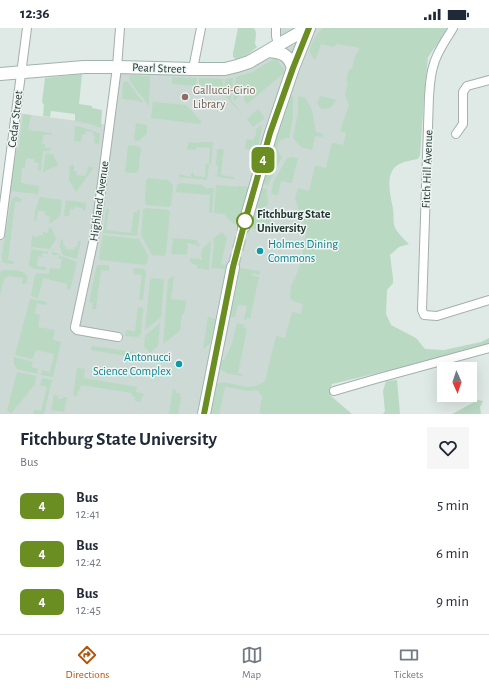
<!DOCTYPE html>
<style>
:root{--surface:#fff;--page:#f6f6f7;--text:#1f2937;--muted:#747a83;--line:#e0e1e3;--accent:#b45309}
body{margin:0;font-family:"Alegreya Sans",sans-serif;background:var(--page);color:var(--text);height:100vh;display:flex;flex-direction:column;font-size:15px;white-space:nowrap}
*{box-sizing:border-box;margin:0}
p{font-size:13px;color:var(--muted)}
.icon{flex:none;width:22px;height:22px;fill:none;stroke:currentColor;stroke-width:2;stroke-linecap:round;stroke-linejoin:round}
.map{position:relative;height:386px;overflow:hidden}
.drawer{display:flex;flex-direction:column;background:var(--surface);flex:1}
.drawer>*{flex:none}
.badge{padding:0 8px;border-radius:6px;font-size:14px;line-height:26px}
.needle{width:26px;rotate:177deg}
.tools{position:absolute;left:437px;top:334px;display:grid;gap:8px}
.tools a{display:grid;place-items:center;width:40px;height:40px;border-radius:0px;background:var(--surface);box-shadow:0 4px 16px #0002;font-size:20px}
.map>.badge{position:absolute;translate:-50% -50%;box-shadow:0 0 0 2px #fff}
.round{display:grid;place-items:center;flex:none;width:42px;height:42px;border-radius:0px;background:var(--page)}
.head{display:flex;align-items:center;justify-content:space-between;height:68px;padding:0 20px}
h1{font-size:19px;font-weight:700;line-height:30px}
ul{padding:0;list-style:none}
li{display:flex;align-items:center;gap:12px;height:48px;padding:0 20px}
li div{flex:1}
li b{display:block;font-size:15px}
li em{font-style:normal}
li .badge{min-width:44px;font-weight:700;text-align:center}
.status{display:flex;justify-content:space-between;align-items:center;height:28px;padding:0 20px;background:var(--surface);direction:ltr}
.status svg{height:11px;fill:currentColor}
.menu{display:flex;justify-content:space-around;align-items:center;height:56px;border-top:1px solid var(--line);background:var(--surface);font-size:11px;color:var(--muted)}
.menu a{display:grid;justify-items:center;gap:2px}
.menu .active{color:var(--accent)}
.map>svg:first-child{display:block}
.built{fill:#cdd9d4}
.green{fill:#b9d9c3}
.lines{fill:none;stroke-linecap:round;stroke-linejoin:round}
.secondary-tunnel{stroke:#b9c5c1;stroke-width:12;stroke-dasharray:12 6;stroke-linecap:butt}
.street-casing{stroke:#a3b0ac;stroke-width:10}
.secondary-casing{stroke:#9fb4ad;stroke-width:14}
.street{stroke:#fff;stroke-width:8}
.secondary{stroke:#fff;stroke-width:12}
.line-casing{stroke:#fff;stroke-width:9}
.line{stroke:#6b8e23;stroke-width:6}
.education-dot{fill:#8d6e63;stroke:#eff6f3;stroke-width:1.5}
.stop-dot{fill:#fff;stroke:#6b8e23;stroke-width:2}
.culture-dot{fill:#0f9aa8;stroke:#eff6f3;stroke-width:1.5}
.labels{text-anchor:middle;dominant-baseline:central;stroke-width:3;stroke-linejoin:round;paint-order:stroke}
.street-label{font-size:12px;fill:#223733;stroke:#eff6f3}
.education-label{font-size:12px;fill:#785e54;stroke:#eff6f3;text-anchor:start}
.stop-label{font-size:12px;font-weight:bold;fill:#223733;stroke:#eff6f3;text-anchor:start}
.culture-label{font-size:12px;fill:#0d838f;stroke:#eff6f3;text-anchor:start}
</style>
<div class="status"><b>12:36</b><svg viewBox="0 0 49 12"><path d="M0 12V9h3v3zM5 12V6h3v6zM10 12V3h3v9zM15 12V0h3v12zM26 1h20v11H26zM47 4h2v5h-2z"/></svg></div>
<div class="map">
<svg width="489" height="386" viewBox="0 0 489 386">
<rect width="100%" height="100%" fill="#dfe9e5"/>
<path class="built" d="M276 0H367L298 370 262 368 259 386H0V207L16 85 109 97 117 39 225 41 278 17Z"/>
<path class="green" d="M238 0H253L255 1 256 6 255 16 257 19 247 27 236 31 233 29V25Z
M323 0H447L441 11 428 29 424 70 420 127 418 131C412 132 400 134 395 139 385 149 391 169 393 181 394 186 393 192 394 197 396 204 404 211 409 216L399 219 390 227 393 250V255L387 262 386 286 391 297 416 310 425 321 444 322 481 314 489 310V317L420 335 332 356 330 362 331 368 352 386H259L262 368 257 362 248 363 225 359 219 386H211L217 356C233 350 247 367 265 353L276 308 285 310 292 284 301 286 303 276 295 274 290 270 291 258 298 244 305 213 306 203 295 171 298 160 309 163 315 138 326 140 332 115 343 117 346 105 340 103 349 77 345 67 348 54H346L349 41H352L355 28 360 21 357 19 337 16 333 19 321 16 315 33C314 30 311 27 310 24 309 17 318 4 323 0Z
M274 31H276L284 41V45L247 76 244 72 245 65H242L236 71V72L235 73 233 71 236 49 252 44Z
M82 46 79 76 92 78V80L102 82 101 100 90 96 75 93V86L51 83 50 89 43 88 44 77 42 74 45 50Z
M130 47 143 48 145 50 144 48H150L149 78 140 66 142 64 139 66 129 51 130 50 129 48Z
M172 49 197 50 196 58 172 56Z
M199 50 223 51V61L199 58Z
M233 50 231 72 240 83H239L223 65H224L225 51Z
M123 53 125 54 127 53 137 66 136 67H137L143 74H139V73L122 71Z
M291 68H293V88L289 110C277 110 274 121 282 129L268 157 263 156 282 92Z
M299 68 305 70C314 82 313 90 316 104L323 106V109L315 108 312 122 301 119 293 110 298 85V70Z
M320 68 334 71 336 72V73L330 80 323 81 320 80 317 75Z
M153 74 186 77 202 94 199 96 151 90Z
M258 81 265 90 253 99 247 91Z
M23 86 31 87 28 102 52 105V107L46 106V107H43L42 116H45V120H51L50 123H43L41 143 38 142 39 135 34 134V131L26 130 25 140H22L21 155 39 158 38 166 10 163 17 121 19 120Z
M136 95 147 97V106L138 113 134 112Z
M261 97 262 98 258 120 253 122 245 121 246 111 253 112 257 104 255 102Z
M77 98 93 103 100 106 99 116 94 115 95 108H93V104L86 103 85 106H82L81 114 74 113 75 99Z
M189 114 198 115 202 114H213L211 136H209L207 152 179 149V146L191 149V145H194V148L205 149 206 136H209L210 120 197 119 196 122 187 121 188 116Z
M128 118C131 117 138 117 141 120L138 144 137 145H127L125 143Z
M217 121H222L225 124 223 126 221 147 234 149V151L217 149 218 137H216Z
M47 125 53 126 58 137 43 144 45 127Z
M293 129 298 130 292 155 281 153 278 167 271 166 273 155 287 130Z
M70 137H74V143L77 144 76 147 85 148 86 145H87L88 139H94L76 164 69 152Z
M148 150 168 152 173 157 171 177 169 179 146 177 145 175 146 153Z
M180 155 203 157V159H205L207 161 209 160H214L212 185 209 184 210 167 176 164 177 157Z
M216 157 237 159V158L248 159 237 197 234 196 224 186 214 185Z
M262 160 267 161 268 177 262 180C260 187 263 191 270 192L269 198 257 195 256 199 268 202 267 205 251 200Z
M15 169H18L22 172 20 174H15L8 232 12 233 14 234 13 236C9 236 4 236 2 233V227L11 173 13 170Z
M40 169 62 172 60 188 51 195H49L50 188 45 187V183H38L36 193H34L36 180Z
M66 172 86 175 85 183H83V180L74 179V181H70L69 188H64Z
M146 180 168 182 170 184 166 226 164 228 152 227 141 207 143 182Z
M106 181H109L106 202 131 205 134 184H137V182H140L137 208 103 205Z
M49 199H51L56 211 50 221 31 219 32 208 38 209 39 207H43V204L48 205Z
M222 204 227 210 221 236 226 237 225 241 211 240 214 217 213 211Z
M103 207 139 211 148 227 147 235 145 237 100 232 99 229Z
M173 210 196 212 200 217 197 219V217L187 215V217H188L187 227 171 226Z
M61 211 63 212V217L66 218 65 221 74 222V219H77L78 213H81L77 231 63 227 60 219Z
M211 213 209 242 197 240V237L192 236 189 231 190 230 200 231V232H202V230H201L202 221Z
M31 221 48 224V226L42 225V229L38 228 37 238 46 239V242L35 241 29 238Z
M52 224 57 225 61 228 77 234 70 262 67 261V256L43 250 38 270 31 268 35 247 37 245 49 246 50 240 60 241 62 231H59V227H52Z
M97 237H109V243L101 242 96 281H92L93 275 89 274Z
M133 240 144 241 146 244 143 272 139 271 142 247 134 246Z
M240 240 260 243 259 247 253 245 252 248 259 249 250 291 247 290 246 292H244L247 278 238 277 235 289H230Z
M3 242C9 242 24 241 27 248 28 250 27 252 27 255L24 256H22L23 250 9 248 4 251 0 267V244Z
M171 249H174L171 271 186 273 184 286H182L180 303 163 316 168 252Z
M152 250 162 251 164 253 161 289 145 302 150 252Z
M30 271 47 274 46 277 37 275 35 285 40 287 38 299 55 302 53 312 61 314 53 349 41 347 42 342 50 344 54 326 36 322 33 331 15 327Z
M138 279 143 280 141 306 137 309 125 308 126 302 135 303Z
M208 289 214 290 215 292 210 316 203 321Z
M160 295 158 318 150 325 144 318 145 308Z
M237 295 245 297 244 300 247 301 238 345 243 347 242 348 228 346 220 341 222 332H224L232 316Z
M92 318 134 324 138 330 91 322Z
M14 329 33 334 31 339 38 341 37 346 17 341 13 334Z
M77 340 85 341 84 350 137 359 136 364 144 366 140 374 135 373V369L132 368V365L81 357 79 363H78L77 368H73Z
M17 344 36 348 35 356 11 386 7 382Z
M42 350 52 352 44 386H33L34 382 41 383 47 359 40 357Z
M397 352 400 386H383L385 383 383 363 386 353Z
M173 361 176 362V365H179L181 370 178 386H169Z
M54 367 58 368V371H62L63 369H67L64 384 51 382Z
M478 372 483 373 480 379 481 386H452Z"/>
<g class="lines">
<path class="secondary-tunnel" d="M233 239 244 198"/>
<defs>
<path id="street" d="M276 0V8L278 17
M453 0C446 12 436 25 433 39 430 49 430 58 429 68L422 282 424 287 437 288 489 272
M193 41 201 0
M456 106 463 96V64L467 58 489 52
M0 207 27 0
M118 309 77 302 75 300V299L96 201 117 39 120 0
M334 363 379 350 489 320"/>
<path id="secondary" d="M268 23C282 24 289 27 293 40
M0 46 84 39H117L193 41H225L237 38 249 34 268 23 278 17 308 0
M244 198 271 105 293 40 309 0
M204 386 233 239"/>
</defs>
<use href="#street" class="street-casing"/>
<use href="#secondary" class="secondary-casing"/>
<use href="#street" class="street"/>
<use href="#secondary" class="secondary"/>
</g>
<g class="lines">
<defs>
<path id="line" d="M204 386 233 239 245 193 270 105 293 40 309 0"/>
</defs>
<use href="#line" class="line-casing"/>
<use href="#line" class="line"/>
</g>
<circle class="education-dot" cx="185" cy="69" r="4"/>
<circle class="stop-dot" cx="245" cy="193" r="8"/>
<g class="culture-dot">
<circle cx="260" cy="223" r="4"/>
<circle cx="179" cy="336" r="4"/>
</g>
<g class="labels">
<g class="street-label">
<text transform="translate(159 40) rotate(2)">Pearl Street</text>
<text transform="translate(15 91) rotate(-83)">Cedar Street</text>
<text transform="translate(427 141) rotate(-88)">Fitch Hill Avenue</text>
<text transform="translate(99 173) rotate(-82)">Highland Avenue</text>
</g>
<g class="education-label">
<text x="193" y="62">Gallucci-Cirio<tspan x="193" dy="14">Library</tspan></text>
</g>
<g class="stop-label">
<text x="257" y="186">Fitchburg State<tspan x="257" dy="14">University</tspan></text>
</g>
<g class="culture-label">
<text x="268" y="216">Holmes Dining<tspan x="268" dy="14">Commons</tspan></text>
<text x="171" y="329" text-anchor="end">Antonucci<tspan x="171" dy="14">Science Complex</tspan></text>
</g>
</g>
</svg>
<div class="tools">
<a><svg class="needle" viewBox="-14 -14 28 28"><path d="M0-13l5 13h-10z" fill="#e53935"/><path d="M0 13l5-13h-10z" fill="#747a83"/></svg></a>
</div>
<b class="badge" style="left:263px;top:132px;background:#6b8e23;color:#fff">4</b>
</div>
<section class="drawer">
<div class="head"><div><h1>Fitchburg State University</h1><p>Bus</p></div><a class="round"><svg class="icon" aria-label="heart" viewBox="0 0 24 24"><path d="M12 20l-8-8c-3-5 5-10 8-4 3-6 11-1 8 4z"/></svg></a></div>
<ul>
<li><span class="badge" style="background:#6b8e23;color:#fff">4</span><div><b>Bus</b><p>12:41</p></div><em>5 min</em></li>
<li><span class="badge" style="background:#6b8e23;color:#fff">4</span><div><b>Bus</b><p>12:42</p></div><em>6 min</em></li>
<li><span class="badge" style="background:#6b8e23;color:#fff">4</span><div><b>Bus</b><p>12:45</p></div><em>9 min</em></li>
</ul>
</section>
<nav class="menu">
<a class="active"><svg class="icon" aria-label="directions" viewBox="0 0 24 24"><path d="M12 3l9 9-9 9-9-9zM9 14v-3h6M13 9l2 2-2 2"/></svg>Directions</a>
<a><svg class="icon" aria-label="map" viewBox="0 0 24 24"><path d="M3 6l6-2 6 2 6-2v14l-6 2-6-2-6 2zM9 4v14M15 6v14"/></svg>Map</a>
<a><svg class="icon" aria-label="tickets" viewBox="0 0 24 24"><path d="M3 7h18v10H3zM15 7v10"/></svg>Tickets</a>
</nav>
